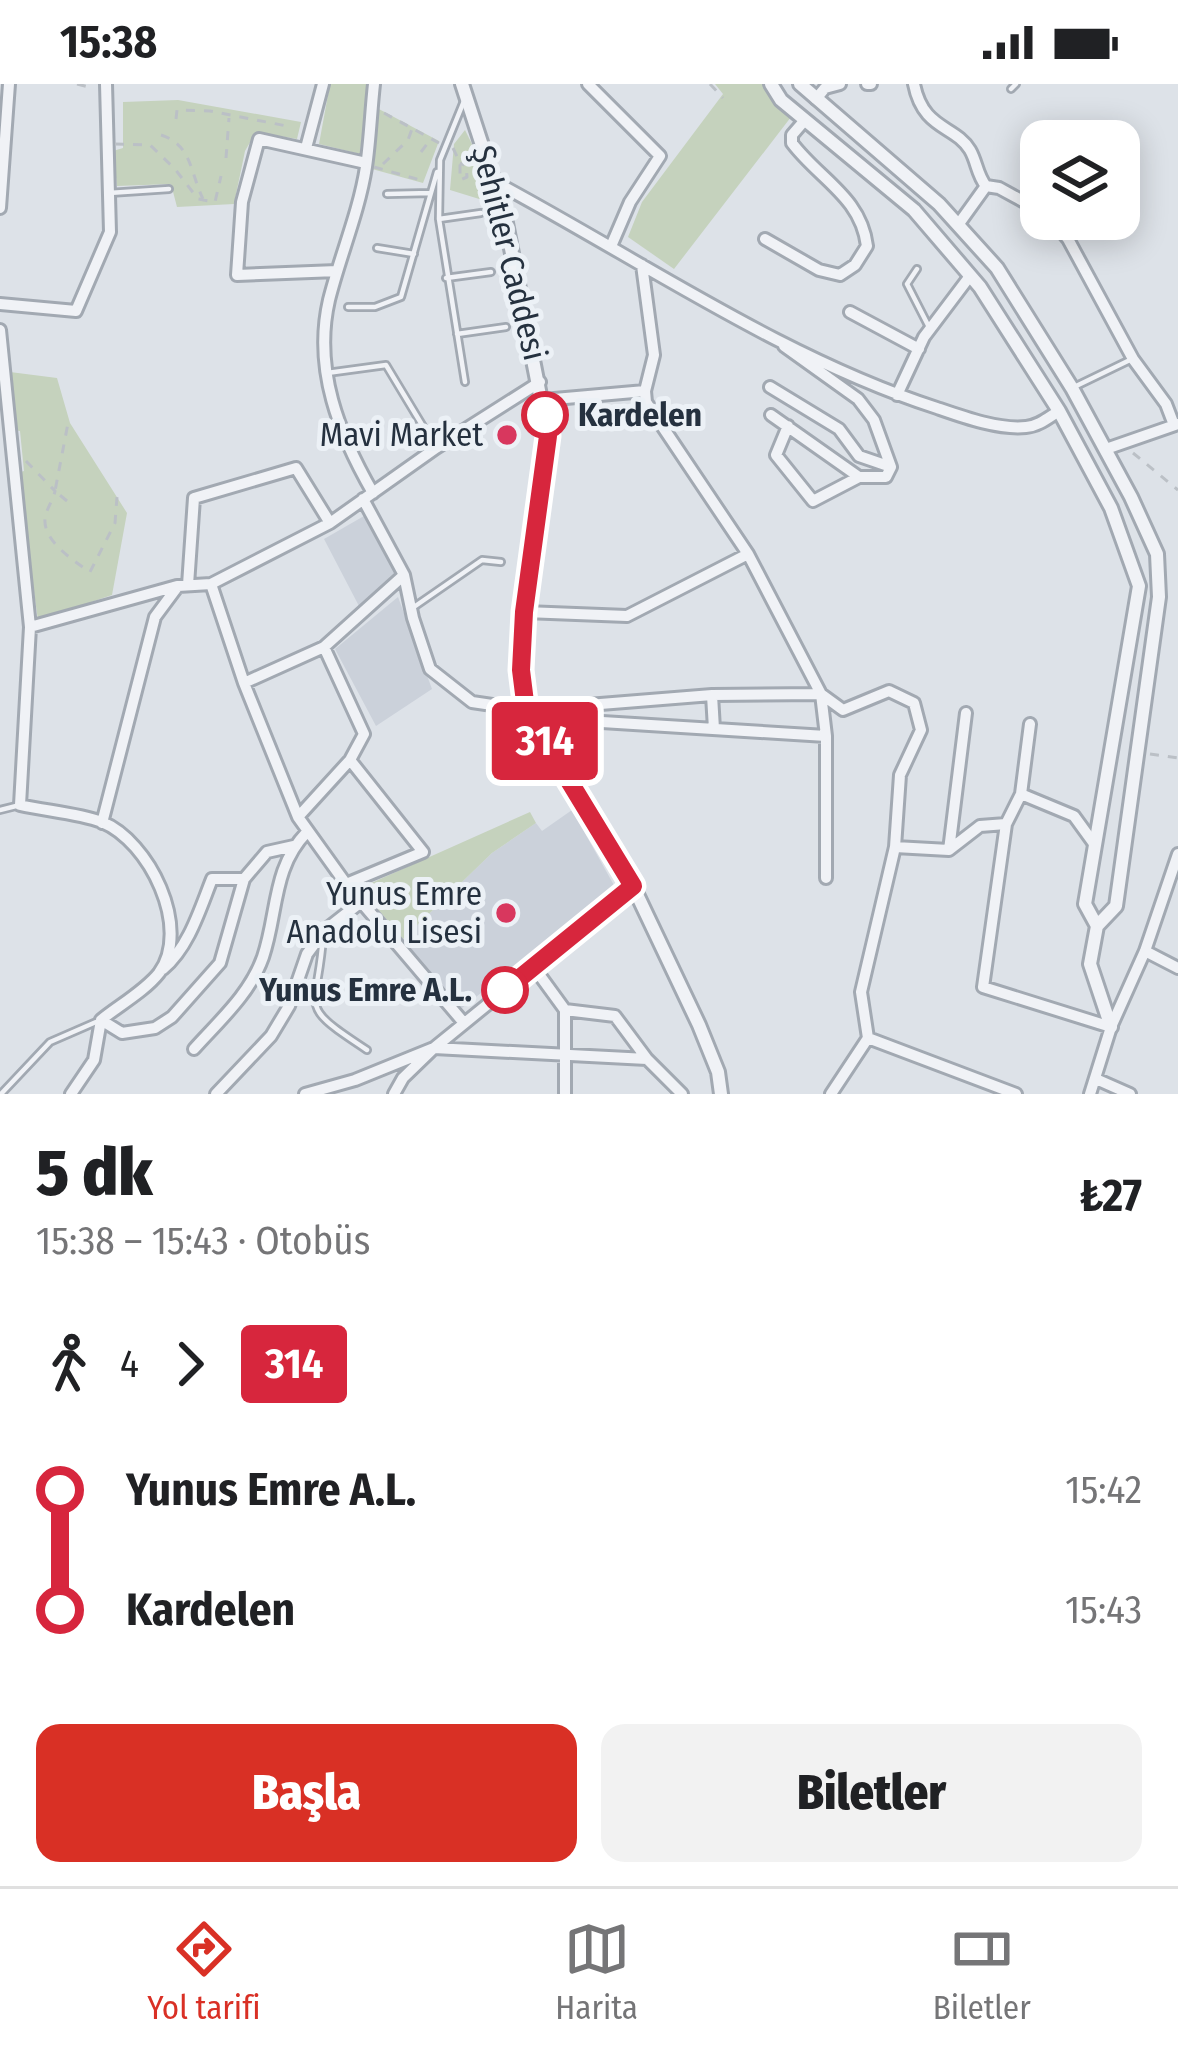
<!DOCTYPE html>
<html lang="tr">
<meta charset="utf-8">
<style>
:root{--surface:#fff;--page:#f2f2f2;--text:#202124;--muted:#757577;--line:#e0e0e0;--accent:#d93025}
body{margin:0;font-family:"Fira Sans Condensed",sans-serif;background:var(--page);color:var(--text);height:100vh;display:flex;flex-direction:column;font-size:45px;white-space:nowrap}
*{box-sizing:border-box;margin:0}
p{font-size:39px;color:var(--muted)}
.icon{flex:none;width:66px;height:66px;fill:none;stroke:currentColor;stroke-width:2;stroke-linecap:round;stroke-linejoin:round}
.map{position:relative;height:1010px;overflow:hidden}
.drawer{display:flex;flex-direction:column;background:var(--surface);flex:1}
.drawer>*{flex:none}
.badge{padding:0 24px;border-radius:9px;font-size:42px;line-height:78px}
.buttons{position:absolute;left:1020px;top:36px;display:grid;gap:24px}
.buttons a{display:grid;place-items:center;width:120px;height:120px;border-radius:24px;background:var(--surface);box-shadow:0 6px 30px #0003;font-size:60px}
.map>.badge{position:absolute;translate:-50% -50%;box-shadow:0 0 0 6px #fff}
.legs{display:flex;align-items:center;gap:18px;height:132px;padding:0 36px;font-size:39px}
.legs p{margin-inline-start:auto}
.head{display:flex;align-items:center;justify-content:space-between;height:204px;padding:0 36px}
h1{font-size:66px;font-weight:800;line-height:90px}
.primary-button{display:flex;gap:24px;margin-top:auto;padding:24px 36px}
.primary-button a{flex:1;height:138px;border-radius:24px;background:var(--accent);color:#fff;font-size:48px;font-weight:800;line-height:138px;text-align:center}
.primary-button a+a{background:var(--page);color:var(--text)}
ul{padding:0 36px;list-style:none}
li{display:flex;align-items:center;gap:42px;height:120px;font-size:45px}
li i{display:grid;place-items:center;width:18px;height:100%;margin:0 15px;background:currentColor}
li i::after{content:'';width:30px;height:30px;margin:-15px;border:9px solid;border-radius:50%;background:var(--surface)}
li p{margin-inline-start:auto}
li:first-child i{background:linear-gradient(#0000 50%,currentColor 0)}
li:last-child i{background:linear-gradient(currentColor 50%,#0000 0)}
.status{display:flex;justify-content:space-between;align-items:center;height:84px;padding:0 60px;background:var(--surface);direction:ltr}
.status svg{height:33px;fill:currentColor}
.tabs{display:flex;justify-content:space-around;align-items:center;height:168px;border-top:3px solid var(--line);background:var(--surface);font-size:33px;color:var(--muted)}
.tabs a{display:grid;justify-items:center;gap:6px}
.tabs .active{color:var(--accent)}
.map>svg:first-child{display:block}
.built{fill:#cbd1da}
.green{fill:#c5d2bd}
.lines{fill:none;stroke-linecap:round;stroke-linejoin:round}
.service-casing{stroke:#a2a9b2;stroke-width:10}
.minor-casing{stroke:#a2a9b2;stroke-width:16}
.tertiary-casing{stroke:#a2a9b2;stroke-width:18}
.path{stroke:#bbc0c6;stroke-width:3;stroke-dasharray:9 9;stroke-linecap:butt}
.service{stroke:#f0f2f6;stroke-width:4.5}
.minor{stroke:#f0f2f6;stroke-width:10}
.tertiary{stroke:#f0f2f6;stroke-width:12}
.line-1-casing{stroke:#fff;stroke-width:27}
.line-1{stroke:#d7263d;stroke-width:18}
.stop-1-dot{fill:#fff;stroke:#d7263d;stroke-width:6}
.poi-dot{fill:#d8375e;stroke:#ecf1f6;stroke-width:4.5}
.labels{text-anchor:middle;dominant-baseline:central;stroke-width:10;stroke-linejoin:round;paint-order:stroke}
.street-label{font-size:33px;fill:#25313f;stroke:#ecf1f6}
.stop-label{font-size:33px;font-weight:bold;fill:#25313f;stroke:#ecf1f6;text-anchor:start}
.poi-label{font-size:33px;fill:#25313f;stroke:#ecf1f6;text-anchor:end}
</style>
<div class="status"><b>15:38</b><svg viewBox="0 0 49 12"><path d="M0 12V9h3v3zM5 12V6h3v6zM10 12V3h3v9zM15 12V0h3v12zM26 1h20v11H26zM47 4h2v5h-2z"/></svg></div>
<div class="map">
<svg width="1178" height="1010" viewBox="0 0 1178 1010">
<rect width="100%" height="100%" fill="#dde2e8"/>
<path class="built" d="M364 432 397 492 360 524 324 455Z
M398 513 432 605 376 642 335 565Z
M572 726 615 803 462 924 403 855 492 769 536 739 542 747Z"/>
<path class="green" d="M330 0H368L360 70 319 60Z
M715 0H767L791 33 674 185 628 153 642 118 723 10Z
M178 16 301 38 297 55 256 48 245 67 234 120 177 123 171 100 117 102 113 67 123 64V18Z
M377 24 439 57 423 99 372 85Z
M465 46 478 72 489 118 450 106 454 60Z
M10 288 57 294 70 339 127 429 112 511 38 536 17 389 24 387 20 347 13 346Z
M530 728 536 739 492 769 403 855 360 804Z"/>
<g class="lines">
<defs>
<path id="service" d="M1011 5 1016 0
M464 17 440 76 439 135 465 298
M109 109 169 105
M387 110 431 109
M439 135 481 129
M377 164 414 170
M917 185 907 200 930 245
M446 194 491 188
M348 223H375L401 213 437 88
M457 250 506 243
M327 289 386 281 436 364
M1072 304 1132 275
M411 525 482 476 501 478
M0 726 20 721
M323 852C318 929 294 918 367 966
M1 1010 50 958 96 938"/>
<path id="minor" d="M588 0 660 72 630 118 612 160
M867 0H871
M914 0C923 46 955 41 970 66 977 78 977 91 986 102L958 141
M816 15 825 4 840 0
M306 64 323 0
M495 98C639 175 782 274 937 324 963 333 999 346 1026 343 1039 342 1049 333 1059 327
M986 102 999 104 1041 127
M0 124 9 0
M1051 135 1068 155 1133 275 1166 320 1174 341
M765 155 819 186 840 191 855 181 867 162C861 113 819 95 792 59V51L805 36
M337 187 237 191 242 118 259 55 366 79
M0 220 76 227 110 148 106 0
M850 228 919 265
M0 246 30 543 20 721C46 727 77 729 102 738 149 757 192 844 159 889 145 907 118 922 101 936L94 976 71 1010
M784 262 858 315 874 336 891 383 886 393H859L813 417 776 371 788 342
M770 303 839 345 859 372 891 383
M645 307 646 318 748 470 821 610 826 652V794
M897 311 924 253 970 192
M543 316 645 307 654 271 642 181
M771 331 859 393
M1106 365 1178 340
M373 409C339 350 313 285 329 216 340 172 359 128 366 83 370 56 371 27 374 0
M363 415 404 491 413 534 430 585 472 618 526 626 712 611 821 610 843 626 889 607 914 619 921 646 900 691 895 763
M188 501 194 414 296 384 330 439
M525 528 627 532 748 470
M30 543 177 502
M244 599 324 563 404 491
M712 611 714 645
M537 644 570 636 826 652
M1021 710 1074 732 1095 761
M298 733 350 676 364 650 324 563
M102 739 155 533 178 502 211 500
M1006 740 1021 710 1030 640
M949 766 966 629
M346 800 423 768 350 676
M1145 867 1178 884
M533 882 565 926V1010
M163 885C189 863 200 825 212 795H244
M565 926 615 932 647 975 682 1010
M101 936 122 949 155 944 172 933 220 879 244 795 267 768 294 762
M464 939 346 800 298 733 244 599 211 500 330 439 436 364 540 298
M868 954 1016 1010
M194 965C219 937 250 910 263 873 278 829 272 784 307 748
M1096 995 1130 1010
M216 1010 271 952 289 922 307 870 324 847 361 818
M305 1010 355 996 434 964 647 975
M394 1010 403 994 434 964 633 802
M831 1010 868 954 861 908 895 763 949 766 980 742 1006 740 983 903 1111 943
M1090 1010 1111 943 1145 867 1178 770"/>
<path id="tertiary" d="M462 0 504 129 548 352 525 528 521 586 526 626 633 802 699 941 718 988 721 1010
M771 0 781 16 914 126 980 203 1059 327 1111 424 1139 502 1085 820 1097 842
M800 0 939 120 997 184 1072 304 1131 413 1157 470 1159 513 1116 822 1097 842
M1097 842 1090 880 1111 943"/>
</defs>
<use href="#service" class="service-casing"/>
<use href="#minor" class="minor-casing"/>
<use href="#tertiary" class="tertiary-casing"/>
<path class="path" d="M77 0 93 4
M710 0 723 14
M384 29 439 59
M176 35 177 26 210 27 292 43
M161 51C192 61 190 88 203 115
M115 60 150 61 175 85 198 115 215 118 221 92
M453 64 460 79V96L467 93 466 82 460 79
M421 68 430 56
M226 74 229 34
M383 80 408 56 412 45
M374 83 424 97
M1133 369 1178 406
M26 377 55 407C53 417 46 425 45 435 43 457 74 477 90 488L115 439 117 413
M67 417 55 407 69 334
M1150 670 1178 674"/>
<use href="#service" class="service"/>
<use href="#minor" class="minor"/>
<use href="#tertiary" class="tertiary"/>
</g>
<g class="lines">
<defs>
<path id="line-1" d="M505 906 633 802 526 626 521 586 524 528 548 352 545 331"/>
</defs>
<use href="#line-1" class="line-1-casing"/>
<use href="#line-1" class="line-1"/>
</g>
<g class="stop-1-dot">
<circle cx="545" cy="331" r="21"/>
<circle cx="505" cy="906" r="21"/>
</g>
<g class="poi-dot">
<circle cx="507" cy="351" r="12"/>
<circle cx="506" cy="829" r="12"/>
</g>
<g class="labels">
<g class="street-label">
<text transform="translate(509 169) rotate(76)">Şehitler Caddesi</text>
</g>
<g class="stop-label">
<text x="578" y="331">Kardelen</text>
<text x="472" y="906" text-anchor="end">Yunus Emre A.L.</text>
</g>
<g class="poi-label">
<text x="483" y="351">Mavi Market</text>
<text x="482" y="810">Yunus Emre<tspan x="482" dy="38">Anadolu Lisesi</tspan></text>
</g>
</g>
</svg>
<div class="buttons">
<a><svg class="icon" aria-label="layers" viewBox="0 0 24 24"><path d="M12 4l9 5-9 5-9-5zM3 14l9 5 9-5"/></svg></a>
</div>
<b class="badge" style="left:545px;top:657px;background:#d7263d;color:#fff">314</b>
</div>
<section class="drawer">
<div class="head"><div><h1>5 dk</h1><p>15:38 – 15:43 · Otobüs</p></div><b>₺27</b></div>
<div class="legs"><svg class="icon" aria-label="walk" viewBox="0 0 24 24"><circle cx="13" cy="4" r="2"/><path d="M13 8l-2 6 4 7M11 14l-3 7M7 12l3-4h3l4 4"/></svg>4<svg class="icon" aria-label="forward" viewBox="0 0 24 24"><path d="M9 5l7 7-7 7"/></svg><b class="badge" style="background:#d7263d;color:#fff">314</b></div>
<ul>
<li><i style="color:#d7263d"></i><b>Yunus Emre A.L.</b><p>15:42</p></li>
<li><i style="color:#d7263d"></i><b>Kardelen</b><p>15:43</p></li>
</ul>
<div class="primary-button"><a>Başla</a><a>Biletler</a></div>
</section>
<nav class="tabs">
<a class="active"><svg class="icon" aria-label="directions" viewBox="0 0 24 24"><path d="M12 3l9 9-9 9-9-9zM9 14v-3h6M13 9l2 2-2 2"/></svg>Yol tarifi</a>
<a><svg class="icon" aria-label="map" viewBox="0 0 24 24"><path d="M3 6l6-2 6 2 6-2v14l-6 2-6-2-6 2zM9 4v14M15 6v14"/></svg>Harita</a>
<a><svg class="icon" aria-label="tickets" viewBox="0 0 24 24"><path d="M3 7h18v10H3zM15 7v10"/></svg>Biletler</a>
</nav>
